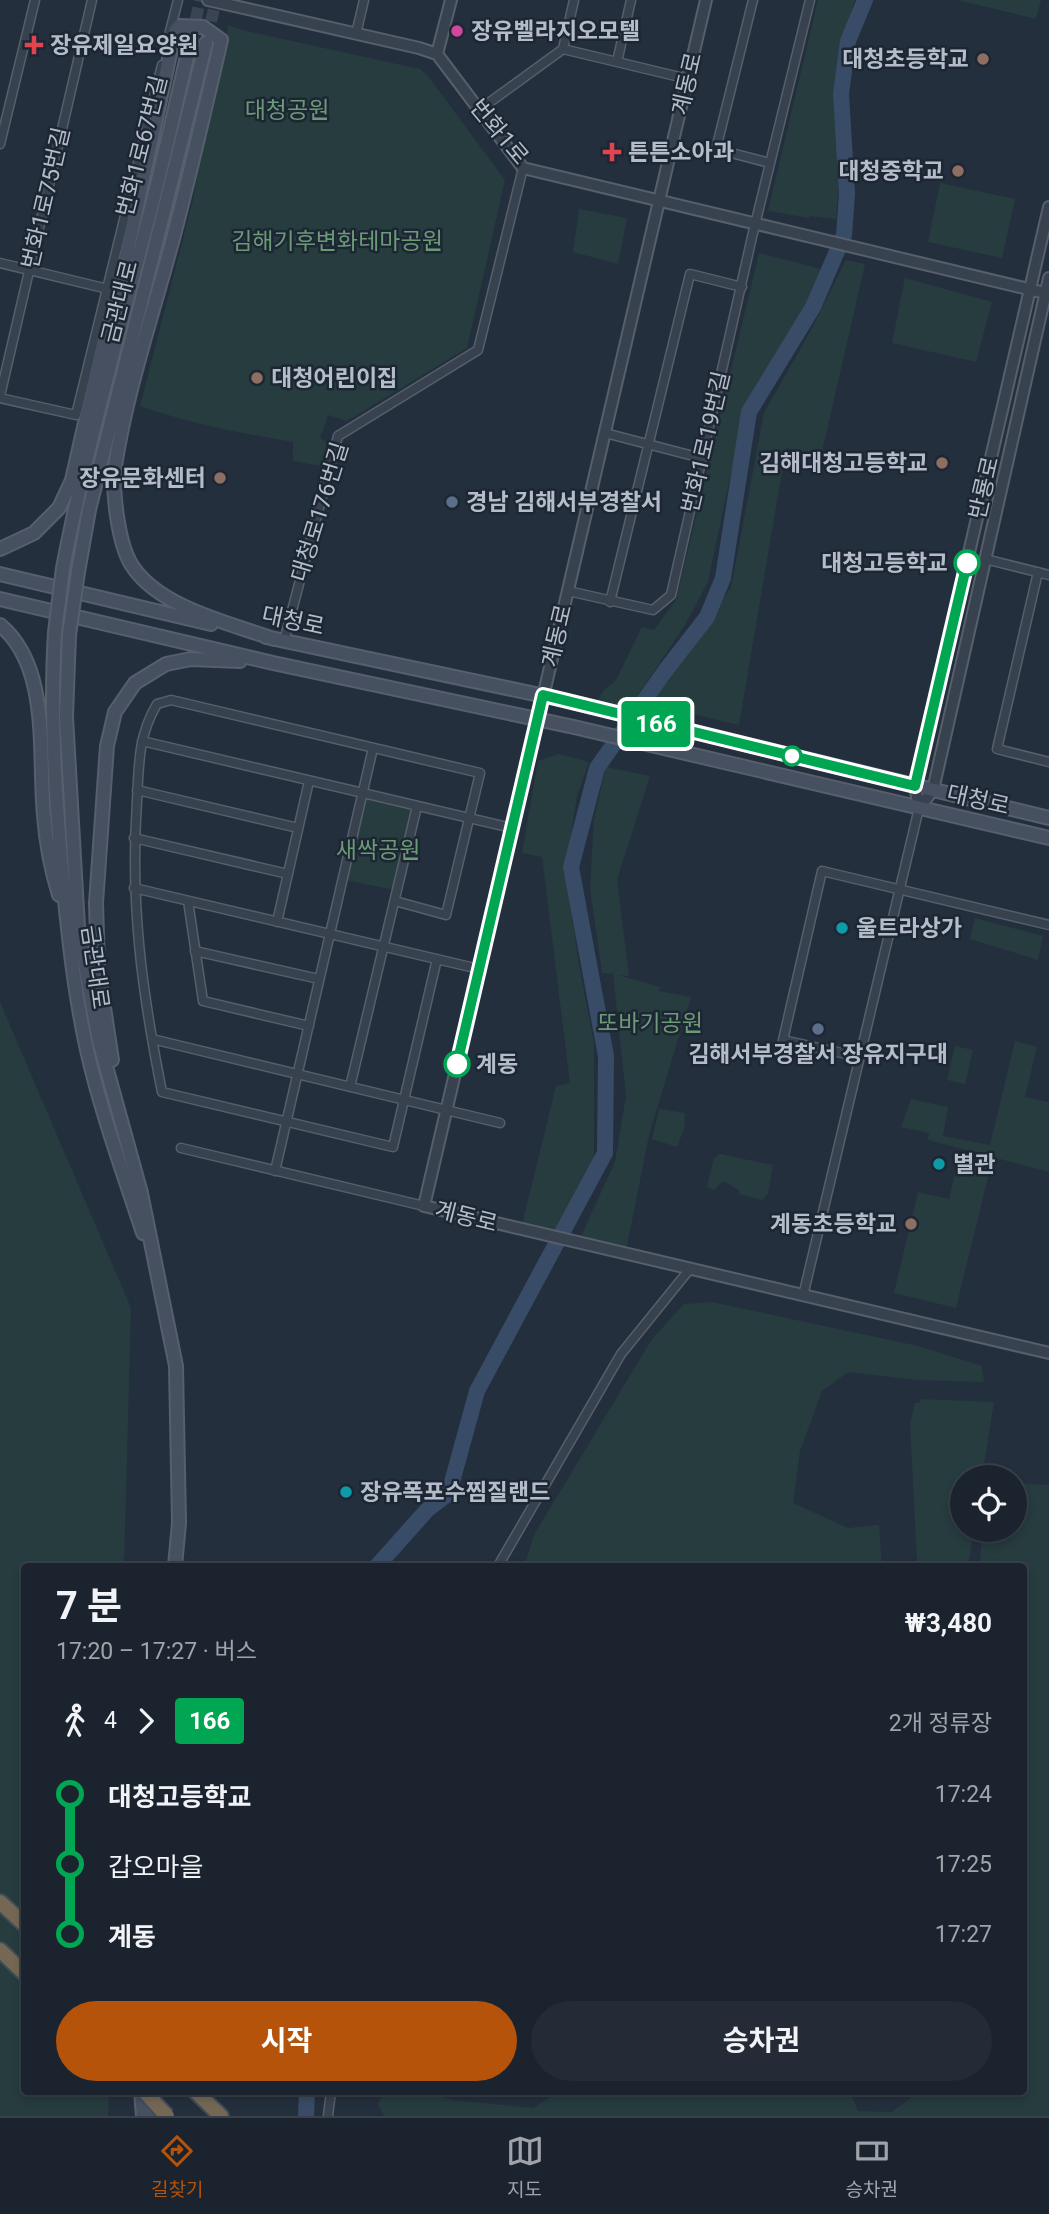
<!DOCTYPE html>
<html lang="ko">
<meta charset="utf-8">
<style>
:root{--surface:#1b232e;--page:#242b36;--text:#f1f3f6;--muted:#a0a4aa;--line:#39404a;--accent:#b45309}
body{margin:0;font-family:Roboto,"Noto Sans KR",sans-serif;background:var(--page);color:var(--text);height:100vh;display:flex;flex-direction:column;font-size:26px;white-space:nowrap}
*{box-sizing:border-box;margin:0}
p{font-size:23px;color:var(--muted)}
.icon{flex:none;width:38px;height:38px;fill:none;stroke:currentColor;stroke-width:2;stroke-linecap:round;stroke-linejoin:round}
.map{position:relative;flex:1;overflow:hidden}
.sheet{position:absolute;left:21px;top:1563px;width:1006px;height:532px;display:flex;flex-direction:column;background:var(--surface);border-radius:7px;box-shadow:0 4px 10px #0003,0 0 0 2px var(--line)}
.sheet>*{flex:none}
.badge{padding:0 14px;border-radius:5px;font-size:24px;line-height:46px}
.tools{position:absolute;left:950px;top:1465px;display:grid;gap:14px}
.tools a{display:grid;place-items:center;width:77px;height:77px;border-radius:50%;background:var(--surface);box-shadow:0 4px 10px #0003,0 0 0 2px var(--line);font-size:35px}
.map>.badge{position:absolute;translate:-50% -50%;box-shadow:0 0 0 4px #fff}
.legs{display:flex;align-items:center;gap:10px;height:77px;padding:0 35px;font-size:23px}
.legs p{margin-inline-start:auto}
.overview{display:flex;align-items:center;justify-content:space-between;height:119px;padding:0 35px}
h1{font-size:38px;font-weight:700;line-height:52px}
.cta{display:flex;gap:14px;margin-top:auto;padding:14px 35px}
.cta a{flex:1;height:80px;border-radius:42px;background:var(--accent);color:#fff;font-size:28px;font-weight:700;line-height:80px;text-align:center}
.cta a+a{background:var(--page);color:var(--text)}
ul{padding:0 35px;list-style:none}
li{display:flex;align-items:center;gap:24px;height:70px;font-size:26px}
li i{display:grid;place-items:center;width:10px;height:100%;margin:0 9px;background:currentColor}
li i::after{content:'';width:18px;height:18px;margin:-9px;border:5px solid;border-radius:50%;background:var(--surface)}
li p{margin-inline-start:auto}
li:first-child i{background:linear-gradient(#0000 50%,currentColor 0)}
li:last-child i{background:linear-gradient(currentColor 50%,#0000 0)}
.dock{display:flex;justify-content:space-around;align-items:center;height:98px;border-top:2px solid var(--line);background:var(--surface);font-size:19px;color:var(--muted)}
.dock a{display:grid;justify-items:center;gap:4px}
.dock .active{color:var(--accent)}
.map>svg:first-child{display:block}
.green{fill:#263c3f}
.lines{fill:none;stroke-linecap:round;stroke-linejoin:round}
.river{stroke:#394c67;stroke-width:16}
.secondary-tunnel{stroke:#3a4453;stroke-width:12;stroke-dasharray:12 6;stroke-linecap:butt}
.minor-casing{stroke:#565f6c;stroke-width:11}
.tertiary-casing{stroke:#565f6c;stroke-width:14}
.secondary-casing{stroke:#565f6c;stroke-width:16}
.motorway-casing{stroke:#434c59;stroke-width:18}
.minor{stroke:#38414e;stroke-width:8}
.tertiary{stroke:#38414e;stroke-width:10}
.secondary{stroke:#465061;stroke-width:12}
.motorway{stroke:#746855;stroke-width:14}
.secondary-bridge-casing{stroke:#565f6c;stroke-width:16;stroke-linecap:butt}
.motorway-bridge-casing{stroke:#434c59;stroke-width:18;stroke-linecap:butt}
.secondary-bridge{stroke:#465061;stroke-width:12}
.motorway-bridge{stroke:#746855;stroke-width:14}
.line-1-casing{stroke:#fff;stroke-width:16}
.line-1{stroke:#00a651;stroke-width:10}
.hotel-dot{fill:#d1479c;stroke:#1d2633;stroke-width:2.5}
.health-dot{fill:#e0444e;stroke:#1d2633;stroke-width:2.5}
.education-dot{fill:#8d6e63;stroke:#1d2633;stroke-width:2.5}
.service-dot{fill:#5c6f8a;stroke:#1d2633;stroke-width:2.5}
.stop-1-dot{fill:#fff;stroke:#00a651;stroke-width:3.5}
.culture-dot{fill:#0f9aa8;stroke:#1d2633;stroke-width:2.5}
.labels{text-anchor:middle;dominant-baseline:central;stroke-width:5;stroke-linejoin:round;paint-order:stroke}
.poi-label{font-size:23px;font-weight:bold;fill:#b4bcc9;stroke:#1d2633;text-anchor:start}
.street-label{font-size:23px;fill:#b4bcc9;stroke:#1d2633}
.park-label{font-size:23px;fill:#6b9a76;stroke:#1d2633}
.stop-label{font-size:23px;font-weight:bold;fill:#b4bcc9;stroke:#1d2633;text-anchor:end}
</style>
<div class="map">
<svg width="1049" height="2116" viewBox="0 0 1049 2116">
<rect width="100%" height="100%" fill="#242f3e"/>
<path class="green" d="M818 0H855L840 48 838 84 840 167 836 219 810 216 809 218 768 211Z
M958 0H1041L1036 19Z
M228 25 242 30 420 69 428 76 505 180 467 348 347 421 328 415 320 438 328 443 321 466 293 461V442C241 433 191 424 140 406L194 196 204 132 222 66Z
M940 183 1015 199 1002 258 928 242Z
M579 209 627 218 618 264 573 252Z
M759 253 821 269 806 306 745 407 708 582 685 625 626 713 595 706 603 691 616 680 642 627 654 630 676 600Z
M846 260 865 264 821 456 786 448 739 725 646 703 683 659 731 587 764 413 811 330Z
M905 278 992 302 976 362 892 343Z
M559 754 589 762 577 796 565 873 580 970 594 1043V1157L556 1233 521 1229 556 1086 570 1083 542 857 522 853 538 761Z
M606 767 650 776 617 880 629 976 618 975 660 987 659 991 691 997 649 1135 626 1251 579 1240 615 1162 626 1096 613 974 602 973 590 889 594 819Z
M365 796 414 807 395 890 345 880Z
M975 918 1043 936 1038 960 970 939Z
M0 1002 131 1308 124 1566H24V2091H109L108 2116H0Z
M1015 1041 1037 1047 1025 1097 1049 1102V1172L928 1140 929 1133 901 1127 911 1099 948 1107 943 1136 990 1145Z
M955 1046 973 1050 965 1084 947 1080Z
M659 1109 685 1113 684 1129 677 1147 652 1139Z
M720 1154 773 1165 768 1194 762 1200 739 1194V1190L723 1181 714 1190 707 1187 714 1158Z
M959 1157 991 1165 956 1308 894 1293 918 1192 949 1199Z
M712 1302 918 1346 982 1366 984 1382 917 1380 848 1372 822 1391 800 1451 793 1503 848 1528 879 1525 882 1566H524L535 1533 652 1339 684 1304Z
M921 1399 994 1402 982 1477H962V1530H974L968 1566H924L917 1562 910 1423 915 1403H919Z
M1015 1483 1049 1485V2116H384L378 2104 384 2091H426L452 2100 533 2108 560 2091H850L858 2111 892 2112 919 2091H1024V1566H980L982 1530H1015Z"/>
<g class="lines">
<path class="river" d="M377 1566 427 1510 449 1493 477 1391 605 1153 606 1056 571 867 597 768 665 671 707 617 723 578 749 412 813 307 844 235 847 194 841 94 848 41 865 0
M306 2116 307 2091"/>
<path class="secondary-tunnel" d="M192 37 200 0
M207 39 216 0"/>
<defs>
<path id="minor" d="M753 0 716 149 770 163
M356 34 364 0
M169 35 178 0
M563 49 688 79
M617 62 631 0
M479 110 563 49 574 0
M0 144 35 0
M0 263 108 289
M0 396 92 0
M0 398 76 415 162 65
M605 433 701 458
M985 559 1049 575
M1038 572 997 749 1049 762
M568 591 653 610 671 595 752 237 810 0
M610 602 690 274 742 287
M284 641 338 436 478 350 523 168
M142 741 512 828
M137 790 298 828
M134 838 288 874
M134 888 479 969
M188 901 203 1001 309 1026
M395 901 446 915 480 773 171 700 157 704C138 736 139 764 137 801 130 904 142 992 162 1092L393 1147 437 959
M277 922 309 781
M195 951 319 979
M152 1039 500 1123
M860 1057 783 1040 822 871 1049 925
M350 1087 417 806
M181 1148 424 1206
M275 1171 373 748
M803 1296 919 808
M498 1566 621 1354 689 1270
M328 2116 331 2091"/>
<path id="tertiary" d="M208 0 419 48 437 54 523 168 1045 293
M706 0 424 1206 1049 1353
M437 54 451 0
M919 808 915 786 1049 207
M919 808 933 790 1049 278"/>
<path id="secondary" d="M0 549 34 533 59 508 72 480 104 339 125 261 175 31 179 26 203 27 221 40C206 105 191 170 174 235 154 310 127 389 115 466 112 491 118 542 131 564 157 607 229 623 274 639
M63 568C85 453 117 340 146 227 163 165 176 102 191 40
M78 572 89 510 206 43
M0 574 211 624
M0 599 273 663 574 727 1049 838
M0 625C51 667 38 755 44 815 46 843 51 869 59 895
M55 632C50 712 55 791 62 871 68 931 74 991 87 1050 101 1112 123 1172 143 1233
M69 635 66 717 78 927 99 1041 141 1193 176 1366 179 1523 175 1566
M266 637 568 701 1049 818
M112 1060 98 968 96 903 107 746 115 712 135 683 166 664 191 659 240 661
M141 2091 143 2116
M154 2091 155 2116"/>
<path id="motorway" d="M0 1902 24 1924
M0 1950 24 1973
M195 2091 221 2116"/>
</defs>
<use href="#minor" class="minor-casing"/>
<use href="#tertiary" class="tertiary-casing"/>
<use href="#secondary" class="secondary-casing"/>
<use href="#motorway" class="motorway-casing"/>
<use href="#minor" class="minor"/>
<use href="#tertiary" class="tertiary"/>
<use href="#secondary" class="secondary"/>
<use href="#motorway" class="motorway"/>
<defs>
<path id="secondary-bridge" d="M55 632 63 568
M69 635 78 572"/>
<path id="motorway-bridge" d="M144 2091 167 2116"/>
</defs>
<use href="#secondary-bridge" class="secondary-bridge-casing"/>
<use href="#motorway-bridge" class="motorway-bridge-casing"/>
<use href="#secondary-bridge" class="secondary-bridge"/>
<use href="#motorway-bridge" class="motorway-bridge"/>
</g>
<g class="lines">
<defs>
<path id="line-1" d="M457 1064 543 695 915 786 967 563"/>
</defs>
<use href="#line-1" class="line-1-casing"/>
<use href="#line-1" class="line-1"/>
</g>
<circle class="hotel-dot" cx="457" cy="31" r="7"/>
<g class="health-dot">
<path d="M30.5 34.5h7v7h7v7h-7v7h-7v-7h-7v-7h7z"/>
<path d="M608.5 141.5h7v7h7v7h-7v7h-7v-7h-7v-7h7z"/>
</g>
<g class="education-dot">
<circle cx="983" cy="59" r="7"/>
<circle cx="958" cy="171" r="7"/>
<circle cx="257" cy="378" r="7"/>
<circle cx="942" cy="463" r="7"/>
<circle cx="220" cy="478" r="7"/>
<circle cx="911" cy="1224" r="7"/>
</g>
<g class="service-dot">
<circle cx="452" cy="502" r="7"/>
<circle cx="818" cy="1029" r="7"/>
</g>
<g class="stop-1-dot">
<circle cx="967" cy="563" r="12"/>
<circle cx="792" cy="756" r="9"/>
<circle cx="457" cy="1064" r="12"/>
</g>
<g class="culture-dot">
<circle cx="842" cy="928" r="7"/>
<circle cx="939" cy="1164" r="7"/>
<circle cx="346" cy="1492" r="7"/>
</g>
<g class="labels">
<g class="poi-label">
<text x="471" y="31">장유벨라지오모텔</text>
<text x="50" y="45">장유제일요양원</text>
<text x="969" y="59" text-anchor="end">대청초등학교</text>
<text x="628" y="152">튼튼소아과</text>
<text x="944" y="171" text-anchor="end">대청중학교</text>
<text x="271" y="378">대청어린이집</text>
<text x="928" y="463" text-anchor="end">김해대청고등학교</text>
<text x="206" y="478" text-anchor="end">장유문화센터</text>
<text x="466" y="502">경남 김해서부경찰서</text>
<text x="856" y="928">울트라상가</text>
<text x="818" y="1054" text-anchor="middle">김해서부경찰서 장유지구대</text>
<text x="953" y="1164">별관</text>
<text x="897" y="1224" text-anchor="end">계동초등학교</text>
<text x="360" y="1492">장유폭포수찜질랜드</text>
</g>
<g class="street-label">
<text transform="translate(687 84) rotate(-77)">계동로</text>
<text transform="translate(499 132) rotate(50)">번화1로</text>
<text transform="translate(142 146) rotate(-76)">번화1로67번길</text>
<text transform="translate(46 198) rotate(-77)">번화1로75번길</text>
<text transform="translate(120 302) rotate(-76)">금관대로</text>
<text transform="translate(706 442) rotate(-77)">번화1로19번길</text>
<text transform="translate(984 488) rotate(-77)">반룡로</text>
<text transform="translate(320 512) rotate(-73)">대청로176번길</text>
<text transform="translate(293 621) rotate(12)">대청로</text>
<text transform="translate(557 636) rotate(-77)">계동로</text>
<text transform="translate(978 800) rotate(13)">대청로</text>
<text transform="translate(95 967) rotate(82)">금관대로</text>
<text transform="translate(466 1217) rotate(14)">계동로</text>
</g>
<g class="park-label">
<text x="287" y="110">대청공원</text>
<text x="337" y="241">김해기후변화테마공원</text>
<text x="378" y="850">새싹공원</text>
<text x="650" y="1023">또바기공원</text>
</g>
<g class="stop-label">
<text x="948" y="563">대청고등학교</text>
<text x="476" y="1064" text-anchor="start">계동</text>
</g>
</g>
</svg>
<div class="tools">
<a><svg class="icon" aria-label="locate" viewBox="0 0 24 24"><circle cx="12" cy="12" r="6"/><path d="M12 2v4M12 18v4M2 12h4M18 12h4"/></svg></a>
</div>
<b class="badge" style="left:656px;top:724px;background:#00a651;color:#fff">166</b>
<section class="sheet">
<div class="overview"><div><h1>7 분</h1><p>17:20 – 17:27 · 버스</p></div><b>₩3,480</b></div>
<div class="legs"><svg class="icon" aria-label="walk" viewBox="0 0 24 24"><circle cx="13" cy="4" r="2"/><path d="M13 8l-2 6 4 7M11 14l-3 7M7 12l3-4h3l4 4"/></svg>4<svg class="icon" aria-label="forward" viewBox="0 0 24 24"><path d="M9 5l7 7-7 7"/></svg><b class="badge" style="background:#00a651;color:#fff">166</b><p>2개 정류장</p></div>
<ul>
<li><i style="color:#00a651"></i><b>대청고등학교</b><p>17:24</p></li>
<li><i style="color:#00a651"></i><span>갑오마을</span><p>17:25</p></li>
<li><i style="color:#00a651"></i><b>계동</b><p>17:27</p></li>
</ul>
<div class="cta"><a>시작</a><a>승차권</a></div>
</section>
</div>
<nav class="dock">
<a class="active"><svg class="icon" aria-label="directions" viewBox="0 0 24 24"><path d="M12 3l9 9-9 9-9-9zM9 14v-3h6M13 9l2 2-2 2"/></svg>길찾기</a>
<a><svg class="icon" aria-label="map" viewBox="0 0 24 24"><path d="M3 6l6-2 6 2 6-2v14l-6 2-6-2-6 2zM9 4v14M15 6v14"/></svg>지도</a>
<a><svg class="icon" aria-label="tickets" viewBox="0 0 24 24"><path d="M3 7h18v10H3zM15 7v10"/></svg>승차권</a>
</nav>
